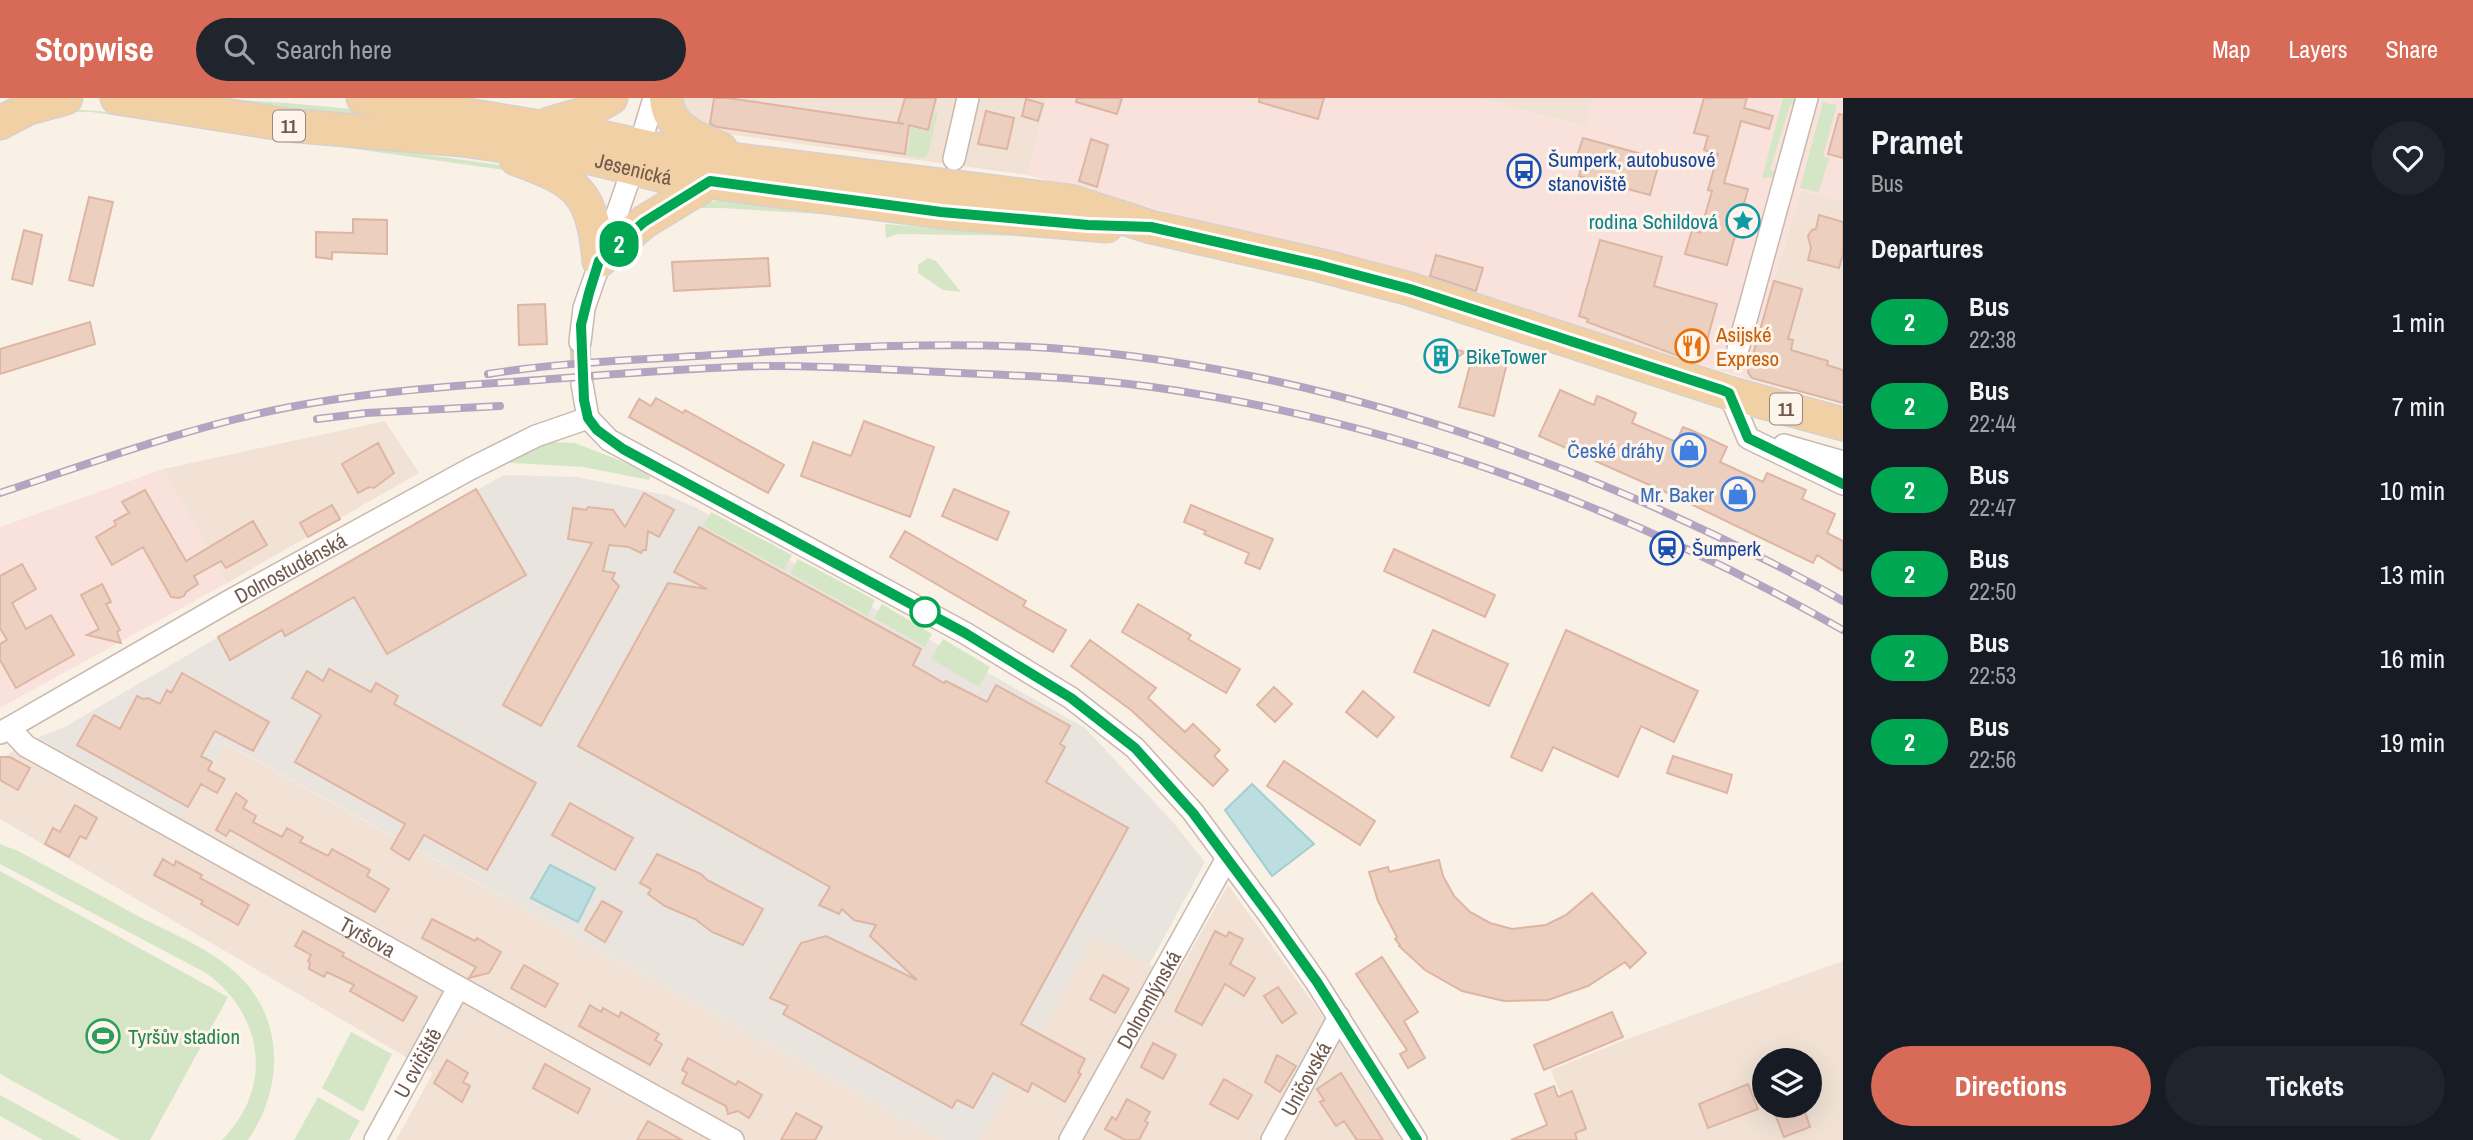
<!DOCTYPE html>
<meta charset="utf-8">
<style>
:root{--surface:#171b24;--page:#20242c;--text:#f1f3f6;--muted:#9ea1a6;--accent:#d86b57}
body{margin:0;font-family:"Archivo Narrow",sans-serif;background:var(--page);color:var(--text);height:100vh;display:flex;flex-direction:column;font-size:26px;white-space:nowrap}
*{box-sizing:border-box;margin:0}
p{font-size:23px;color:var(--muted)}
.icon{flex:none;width:38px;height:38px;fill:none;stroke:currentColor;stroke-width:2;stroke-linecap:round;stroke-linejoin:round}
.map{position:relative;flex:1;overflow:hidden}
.sheet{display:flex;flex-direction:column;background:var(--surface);width:630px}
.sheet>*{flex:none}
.badge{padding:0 14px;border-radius:23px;font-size:24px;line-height:46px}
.tools{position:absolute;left:1752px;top:950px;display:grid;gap:14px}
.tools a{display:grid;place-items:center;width:70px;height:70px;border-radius:50%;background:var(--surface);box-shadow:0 7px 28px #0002;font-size:35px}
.map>.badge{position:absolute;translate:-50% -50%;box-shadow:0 0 0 4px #fff}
h2{padding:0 28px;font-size:26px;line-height:63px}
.round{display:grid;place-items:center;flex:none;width:74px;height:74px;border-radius:37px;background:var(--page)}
.summary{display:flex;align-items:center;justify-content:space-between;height:119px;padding:0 28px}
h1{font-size:33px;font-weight:800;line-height:52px}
.cta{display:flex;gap:14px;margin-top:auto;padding:14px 28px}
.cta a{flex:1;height:80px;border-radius:42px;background:var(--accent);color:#fff;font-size:28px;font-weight:800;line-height:80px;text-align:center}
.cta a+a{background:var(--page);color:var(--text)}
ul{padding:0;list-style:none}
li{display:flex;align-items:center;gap:21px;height:84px;padding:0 28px}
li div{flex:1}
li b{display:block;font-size:26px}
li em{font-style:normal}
li .badge{min-width:77px;font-weight:700;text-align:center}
header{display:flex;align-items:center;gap:42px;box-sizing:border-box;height:98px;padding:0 35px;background:var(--accent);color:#fff}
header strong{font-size:33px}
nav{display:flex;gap:38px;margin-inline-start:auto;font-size:24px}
.search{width:490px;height:63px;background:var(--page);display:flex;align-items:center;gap:18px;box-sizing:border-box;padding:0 24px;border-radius:38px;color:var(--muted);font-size:26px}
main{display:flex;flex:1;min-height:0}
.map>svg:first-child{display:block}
.residential{fill:#f1e2d5;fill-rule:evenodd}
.commercial{fill:#f9e2db}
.industrial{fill:#eae4df}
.green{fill:#d5e6c6}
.water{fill:#bcdee1;stroke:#a3ced2;stroke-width:2}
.building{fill:#edcfc0;stroke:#deb5a2;stroke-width:2}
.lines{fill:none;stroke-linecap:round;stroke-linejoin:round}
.minor-tunnel{stroke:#d8cbc0;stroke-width:21;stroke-dasharray:21 10;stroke-linecap:butt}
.minor-casing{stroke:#cab8ad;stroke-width:24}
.primary-casing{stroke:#d7d0cd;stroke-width:35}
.minor{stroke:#fff;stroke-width:21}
.primary{stroke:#f2d0a5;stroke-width:32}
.rail-casing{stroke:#b3a5c2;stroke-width:8}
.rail{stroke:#fdf5ec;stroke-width:5;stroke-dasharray:16;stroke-linecap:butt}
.line-casing{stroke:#fff;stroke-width:16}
.line{stroke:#00a651;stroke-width:10}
.stop-dot{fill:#fff;stroke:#00a651;stroke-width:3.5}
.labels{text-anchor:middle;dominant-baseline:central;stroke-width:6;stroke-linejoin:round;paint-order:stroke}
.shield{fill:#fdf5ec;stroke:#9a877d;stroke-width:2}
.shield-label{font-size:19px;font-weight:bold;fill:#70584d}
.transit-label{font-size:21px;fill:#164399;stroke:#fdf5ec;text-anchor:start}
.street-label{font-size:21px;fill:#70584d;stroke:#fdf5ec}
.culture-label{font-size:21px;fill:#0d838f;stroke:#fdf5ec;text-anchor:end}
.food-label{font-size:21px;fill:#c56008;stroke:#fdf5ec;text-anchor:start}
.shop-label{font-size:21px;fill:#366cbe;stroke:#fdf5ec;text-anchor:end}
.leisure-label{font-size:21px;fill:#27864d;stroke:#fdf5ec;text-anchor:start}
</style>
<header>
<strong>Stopwise</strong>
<div class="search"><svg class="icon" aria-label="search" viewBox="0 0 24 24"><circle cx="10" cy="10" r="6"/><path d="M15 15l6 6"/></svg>Search here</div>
<nav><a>Map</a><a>Layers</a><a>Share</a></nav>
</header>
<main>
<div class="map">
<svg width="1843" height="1042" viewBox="0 0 1843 1042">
<rect width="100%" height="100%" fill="#faf1e6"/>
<path class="residential" d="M684 0H1047L1027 77 712 34 699 25 682 7Z
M1477 0H1594L1586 29Z
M1801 92 1843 104V306L1745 280Z
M385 323 419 375 227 485 163 371Z
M38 639 182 720 224 645 942 1042H396L433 975 0 721V661Z
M1228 787 1325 921 1402 1042H979L1095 836 1149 867 1178 875Z
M1843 863V1042H1578L1551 972 1627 941ZM1764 962H1810V1008H1764Z"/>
<path class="commercial" d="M1047 0H1477L1585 29 1594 0H1840L1843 1V104L1801 92 1745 280 1406 177 1027 77Z
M163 371 227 485 0 610V429Z"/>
<path class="industrial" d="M504 377 577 379 666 397 697 410 1085 630 1172 723 1205 764 1149 867 1095 837 979 1042H942L225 645 182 720 38 639 63 630 338 469Z"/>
<path class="green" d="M166 0C293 0 419 19 545 36Z
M1783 0H1803L1800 9 1790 7 1770 72 1781 76 1780 79 1762 80Z
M1823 4 1837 7 1823 58 1829 60 1819 94 1800 90Z
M70 11 135 16 507 68 512 73 91 14H44Z
M935 13 938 14 928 56 924 60 907 58 911 29 929 34Z
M724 102 837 117 721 110H686L695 106Z
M885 126 1029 138 898 136 886 140Z
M928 160 936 163 961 194 943 192 918 175V167Z
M547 344 575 345 652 375 649 382 583 369 497 364Z
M711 414 792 457 784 472 703 428Z
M798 461 875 502 867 518 790 475Z
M882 506 932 536 925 549 874 520Z
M943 541 990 569 979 589 931 561Z
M0 746 18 753C57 774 97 795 136 817 167 833 202 847 229 869 285 913 286 987 248 1042H222C274 990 264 917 206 875L0 766Z
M0 773 228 899 150 1042H120L0 976Z
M351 934 392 956 363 1014 322 990Z
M0 997 82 1042H43L0 1018Z
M318 999 360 1023 349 1042H294Z"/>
<path class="water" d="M1252 686 1314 746 1272 778 1225 712Z
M550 767 595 790 578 824 531 800Z"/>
<path class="building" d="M714 0H728L904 26 898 24 905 0H936L928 32 909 27 905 56 717 29 710 26Z
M1077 0H1122L1117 16 1076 4Z
M1259 0H1324L1318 21 1259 4Z
M1704 0H1747L1744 10 1773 18 1769 31 1741 23 1724 85 1748 91 1727 167 1685 156 1692 132 1700 135 1712 93 1708 92 1718 56 1704 52 1708 38 1694 35Z
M1026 1 1043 6 1038 23 1022 18Z
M986 13 1014 20 1007 51 978 46Z
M1839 16 1843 17V60L1828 56Z
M1583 40 1660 61 1650 97 1579 78 1582 66 1575 64Z
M1091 41 1108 47 1097 89 1079 83Z
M89 99 113 104 93 188 69 182Z
M1819 117 1843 124V156L1839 170 1808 162 1811 150 1808 138 1812 132 1816 131Z
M353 121 387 122V156L332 154V161L316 159V134L353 135Z
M24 132 42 137 32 186 12 181Z
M1600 142 1662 159 1654 188 1717 206 1703 257 1692 263 1587 224 1588 221 1579 218Z
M1436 157 1483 170 1476 193 1430 178Z
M768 160 770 188 674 193 672 164Z
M1774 183 1802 191 1788 241 1793 242 1791 252 1828 263 1827 267 1843 272V305L1752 280 1748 274Z
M545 206 547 246 519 247 518 207Z
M90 224 95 246 0 276V251Z
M1439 247 1465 254 1446 267 1438 268 1432 264 1430 257 1433 251Z
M1473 256 1507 265 1494 318 1459 309Z
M1560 292 1594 307 1597 298 1605 301 1636 315 1632 325 1676 344 1683 329 1693 333 1727 349 1720 364 1763 384 1767 375 1806 392 1802 401 1835 416 1827 435 1843 443V473L1817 457 1813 465 1672 397 1539 338Z
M656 300 683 315 685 312 784 367 768 395 629 319 639 301 651 308Z
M864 323 934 349 910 419 801 378 813 344 851 358Z
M378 345 394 375 374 390 369 389 358 395 342 366Z
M476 391 526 477 387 556 354 499 285 538 282 532 230 562 218 539Z
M954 391 1009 414 997 442 942 418Z
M145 392 186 463 253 423 267 447 226 470 221 463 194 478 198 486 186 494 184 498 179 500 171 499 143 449 112 467 96 439 116 427 114 423 129 415 122 404Z
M644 395 674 412 659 439 648 433 646 452H643L641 455 629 449 609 447 603 473 615 475 612 481 619 488 541 628 503 607 592 445 568 441 573 410 586 412 588 409 613 412 625 429Z
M332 407 340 421 308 439 300 425Z
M1191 407 1273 441 1260 471 1245 465 1249 455 1204 436 1206 433 1184 424Z
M699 429 921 551 913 567 944 585 946 583 987 604 996 587 1070 628 1060 646 1065 649 1046 684 1128 730 1021 926 1085 961 1078 975 1081 976 1065 1004 1032 985 1028 994 993 975 973 1010 957 1002 952 1010 783 916 788 908 770 900 801 845 826 838 917 882 870 838 876 827 854 822 842 811 839 816 819 807 830 789 578 648 668 485 707 491 674 474Z
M905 433 1026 503 1023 508 1066 532 1053 554 890 459Z
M1394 451 1495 497 1485 519 1384 473Z
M22 466 36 491 12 505 26 531 51 517 74 557 16 590 0 562V546L7 542 0 530V478Z
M102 486 111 504 106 506 120 532 117 534 121 545 87 537 99 531 81 497Z
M1138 506 1191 537 1188 541 1240 571 1226 595 1122 534Z
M1433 532 1508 566 1489 608 1414 574Z
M1566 532 1698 593 1674 644 1641 628 1618 679 1553 649 1542 673 1511 659Z
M1090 542 1156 590 1148 600 1185 634 1193 626 1220 652 1214 658 1228 672 1213 688 1131 612 1071 568Z
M329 571 371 594 376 585 398 598 394 606 536 685 487 772 424 737 409 762 391 751 405 726 295 664 321 617 292 600 307 573 323 583Z
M182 575 269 624 253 653 215 633 201 658 212 664 208 672 225 681 217 695 201 686 188 709 77 647 94 617 120 631 137 598 143 601 148 600 160 606 167 592 171 595Z
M1274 589 1292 606 1275 624 1257 607Z
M1363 593 1394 619 1377 639 1346 614Z
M1673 658 1732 677 1727 695 1667 675Z
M0 659H10L30 670 18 692 0 682Z
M1284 663 1375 723 1360 747 1267 688Z
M236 695 247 703 243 710 256 718 253 724 282 739 287 730 303 739 300 744 328 758 332 751 370 772 367 778 389 791 375 814 230 732 226 738 216 732Z
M570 705 633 740 615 772 552 737Z
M75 707 97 720 86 741 80 738 69 759 45 746 53 730 60 734Z
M657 756 701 776 707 782 763 811 743 847 712 834 695 821 665 808 648 796 651 791 640 785Z
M163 761 174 768 176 763 202 777 200 780 249 807 238 827 201 806 203 803 154 777Z
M1439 762 1443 778 1454 798 1470 814 1490 825 1512 831 1546 827 1566 817 1592 795 1646 855 1630 870 1625 864 1588 888 1548 902 1504 903 1462 893 1425 872 1399 848 1400 847 1395 841 1397 839 1378 803 1369 774 1388 769 1389 774Z
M602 803 622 814 605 844 585 832Z
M432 821 475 843 477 840 501 854 489 875 469 880 476 869 422 840Z
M303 833 344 855 342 858 417 899 403 923 350 893 354 887 327 874 324 879 309 871 310 864 308 863 311 857 295 848Z
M1215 833 1226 839 1229 834 1243 841 1230 866 1255 880 1244 898 1225 886 1202 927 1175 913Z
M1382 859 1418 914 1404 923 1425 960 1408 970 1400 956 1407 952 1356 876Z
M524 867 558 886 545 909 511 890Z
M1103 877 1129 891 1115 915 1090 901Z
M1278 889 1296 915 1282 925 1264 898Z
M590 907 601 914 603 910 619 919 621 914 659 936 655 942 662 946 650 967 579 928Z
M1612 914 1623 939 1544 972 1534 947Z
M1153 945 1176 957 1163 981 1141 969Z
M1277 957 1296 968 1280 994 1265 984Z
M688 960 736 987 738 983 762 997 749 1020 738 1013 728 1016 726 1008 682 985 687 975 682 972Z
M447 962 468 975 463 984 470 988 462 1004 434 985Z
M545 966 590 991 578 1015 533 990Z
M1341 975 1366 1015 1383 1042H1357L1344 1023 1336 1028 1320 1004 1324 1002 1317 991Z
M1224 981 1252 997 1238 1021 1210 1006Z
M1748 986 1758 1011 1708 1030 1699 1006Z
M1554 988 1558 999 1572 993 1586 1031 1575 1035 1577 1042H1511L1547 1027 1535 996Z
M1127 1001 1150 1014 1145 1023 1148 1025 1139 1042H1125L1105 1031 1112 1019 1116 1022Z
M1796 1008H1803L1810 1029 1784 1039 1775 1016Z
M796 1015 822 1029 815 1042H781Z
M648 1023 682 1042H637Z"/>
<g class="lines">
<path class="minor-tunnel" d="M580 244 582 286"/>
<defs>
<g id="minor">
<path d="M954 61 968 0"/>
<path d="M580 244 584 210 633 70 654 0"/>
<path d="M1738 251 1807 0"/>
<path d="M582 286 588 320 609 342 965 535 1071 600 1135 650 1193 714 1270 818 1316 884 1416 1042"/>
<path d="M1729 295 1748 340 1843 386"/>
<path d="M1784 347 1843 364"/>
<path id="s1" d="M9 630 26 648 733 1042"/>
<path id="s2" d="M0 635 231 502 470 371 536 338 588 320"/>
<path id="s3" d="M375 1042 458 890"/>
<path id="s4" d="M1070 1042 1227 760"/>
<path id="s5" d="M1272 1042 1339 919"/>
</g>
<g id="primary">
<path id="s6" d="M117 0 287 27 462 42 595 61 663 78 941 114 1107 128"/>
<path d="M363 0 602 39 666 53 1070 103 1151 129 1319 167 1410 191 1729 295 1843 326"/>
<path d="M666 0C668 31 696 40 721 51"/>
<path d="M0 25 29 10 66 0"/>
<path d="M548 26 583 16 611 0"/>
<path d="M516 61C580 84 592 95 599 163"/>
<path d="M599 163 644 124 711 83"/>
</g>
</defs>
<use href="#minor" class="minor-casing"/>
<use href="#primary" class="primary-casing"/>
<use href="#minor" class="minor"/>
<use href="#primary" class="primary"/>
<defs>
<path id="rail" d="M488 276C562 264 638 262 713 257 825 250 938 243 1050 250 1259 265 1463 325 1654 409 1718 438 1782 468 1843 503
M317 321 366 315 500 308
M0 395C91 365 181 332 275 312 375 291 477 287 579 279 642 274 706 269 770 268 834 268 898 272 961 275 1025 278 1089 280 1152 289 1396 323 1630 411 1843 532"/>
</defs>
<use href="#rail" class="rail-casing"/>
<use href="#rail" class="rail"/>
</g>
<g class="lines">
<defs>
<path id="line" d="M1417 1042 1317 884 1270 818 1193 715 1135 650 1071 600 965 535 623 351 597 332 588 320 584 302 581 227 589 195 599 163 644 124 710 83 941 114 1088 127 1151 129 1319 167 1410 191 1722 292 1729 295 1748 340 1843 386"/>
</defs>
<use href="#line" class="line-casing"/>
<use href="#line" class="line"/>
</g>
<defs>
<symbol id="bus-ring" viewBox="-11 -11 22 22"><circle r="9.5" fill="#fdf5ec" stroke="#1a4fb4" stroke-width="1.5"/><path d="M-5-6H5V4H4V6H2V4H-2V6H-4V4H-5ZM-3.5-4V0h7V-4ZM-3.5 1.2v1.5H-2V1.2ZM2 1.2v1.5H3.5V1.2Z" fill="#1a4fb4"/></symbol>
<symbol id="sight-ring" viewBox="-11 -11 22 22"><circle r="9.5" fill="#fdf5ec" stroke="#0f9aa8" stroke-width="1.5"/><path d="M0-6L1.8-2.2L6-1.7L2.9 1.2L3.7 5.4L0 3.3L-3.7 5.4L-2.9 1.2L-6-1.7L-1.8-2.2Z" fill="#0f9aa8"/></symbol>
<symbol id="restaurant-ring" viewBox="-11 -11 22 22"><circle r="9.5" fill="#fdf5ec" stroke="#e8710a" stroke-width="1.5"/><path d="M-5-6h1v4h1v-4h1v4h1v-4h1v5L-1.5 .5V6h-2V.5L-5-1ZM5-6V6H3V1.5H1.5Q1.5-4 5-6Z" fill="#e8710a"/></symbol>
<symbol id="building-ring" viewBox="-11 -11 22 22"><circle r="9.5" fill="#fdf5ec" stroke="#0f9aa8" stroke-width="1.5"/><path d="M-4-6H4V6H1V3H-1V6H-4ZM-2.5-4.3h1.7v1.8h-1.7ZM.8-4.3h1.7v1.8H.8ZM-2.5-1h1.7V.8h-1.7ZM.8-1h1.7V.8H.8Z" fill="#0f9aa8"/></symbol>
<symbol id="shop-ring" viewBox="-11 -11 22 22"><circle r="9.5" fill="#fdf5ec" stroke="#3f7fe0" stroke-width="1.5"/><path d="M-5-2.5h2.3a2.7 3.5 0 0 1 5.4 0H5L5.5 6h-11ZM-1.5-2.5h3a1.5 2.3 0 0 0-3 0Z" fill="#3f7fe0"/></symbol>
<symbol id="station-ring" viewBox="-11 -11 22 22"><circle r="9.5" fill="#fdf5ec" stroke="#1a4fb4" stroke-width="1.5"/><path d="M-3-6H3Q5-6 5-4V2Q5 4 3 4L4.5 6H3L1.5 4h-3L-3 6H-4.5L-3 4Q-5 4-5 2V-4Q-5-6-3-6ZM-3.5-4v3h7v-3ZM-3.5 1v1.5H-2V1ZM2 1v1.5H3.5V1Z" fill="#1a4fb4"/></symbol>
<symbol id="stadium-ring" viewBox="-11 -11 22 22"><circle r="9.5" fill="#fdf5ec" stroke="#2e9e5b" stroke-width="1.5"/><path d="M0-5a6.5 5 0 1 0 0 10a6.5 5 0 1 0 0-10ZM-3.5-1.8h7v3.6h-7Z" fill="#2e9e5b"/></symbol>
</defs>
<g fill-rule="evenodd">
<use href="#bus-ring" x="1505" y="54" width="38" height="38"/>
<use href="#sight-ring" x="1724" y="104" width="38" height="38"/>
<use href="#restaurant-ring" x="1673" y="229" width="38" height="38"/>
<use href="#building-ring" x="1422" y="239" width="38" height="38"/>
<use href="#shop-ring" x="1670" y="333" width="38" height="38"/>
<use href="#shop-ring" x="1719" y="377" width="38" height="38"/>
<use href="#station-ring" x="1648" y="431" width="38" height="38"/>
<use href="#stadium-ring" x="84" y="919" width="38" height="38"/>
</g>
<circle class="stop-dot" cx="925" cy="514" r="14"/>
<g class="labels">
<g class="shield">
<rect x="273" y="12.5" width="32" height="31" rx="5"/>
<rect x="1770" y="295.5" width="32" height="31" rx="5"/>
</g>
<g class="shield-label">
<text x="289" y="28">11</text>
<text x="1786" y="311">11</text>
</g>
<g class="transit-label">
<text x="1548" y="61">Šumperk, autobusové<tspan x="1548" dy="24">stanoviště</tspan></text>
<text x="1692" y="450">Šumperk</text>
</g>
<g class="street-label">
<text stroke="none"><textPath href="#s6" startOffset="522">Jesenická</textPath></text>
<text stroke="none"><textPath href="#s2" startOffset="334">Dolnostudénská</textPath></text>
<text stroke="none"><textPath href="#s1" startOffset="416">Tyršova</textPath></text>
<text stroke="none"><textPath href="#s4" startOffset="161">Dolnomlýnská</textPath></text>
<text stroke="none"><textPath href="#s3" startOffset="88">U cvičiště</textPath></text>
<text stroke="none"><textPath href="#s5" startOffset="70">Uničovská</textPath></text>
</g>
<g class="culture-label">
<text x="1718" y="123">rodina Schildová</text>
<text x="1466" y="258" text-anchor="start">BikeTower</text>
</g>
<g class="food-label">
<text x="1716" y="236">Asijské<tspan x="1716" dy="24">Expreso</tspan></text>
</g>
<g class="shop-label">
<text x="1664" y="352">České dráhy</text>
<text x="1714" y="396">Mr. Baker</text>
</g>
<g class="leisure-label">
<text x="128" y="938">Tyršův stadion</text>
</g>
</g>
</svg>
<div class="tools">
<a><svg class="icon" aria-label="layers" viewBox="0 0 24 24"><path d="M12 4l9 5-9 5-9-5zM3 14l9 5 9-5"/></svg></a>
</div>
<b class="badge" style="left:619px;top:146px;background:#00a651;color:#fff">2</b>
</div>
<section class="sheet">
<div class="summary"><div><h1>Pramet</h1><p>Bus</p></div><a class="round"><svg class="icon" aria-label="heart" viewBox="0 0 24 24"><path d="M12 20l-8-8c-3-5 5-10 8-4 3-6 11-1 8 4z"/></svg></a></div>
<h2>Departures</h2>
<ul>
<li><span class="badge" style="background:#00a651;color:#fff">2</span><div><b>Bus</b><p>22:38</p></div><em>1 min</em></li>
<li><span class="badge" style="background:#00a651;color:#fff">2</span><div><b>Bus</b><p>22:44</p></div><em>7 min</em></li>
<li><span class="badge" style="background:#00a651;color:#fff">2</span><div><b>Bus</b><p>22:47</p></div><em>10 min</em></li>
<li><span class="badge" style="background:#00a651;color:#fff">2</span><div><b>Bus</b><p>22:50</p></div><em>13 min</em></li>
<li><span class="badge" style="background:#00a651;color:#fff">2</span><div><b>Bus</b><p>22:53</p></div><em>16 min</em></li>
<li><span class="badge" style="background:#00a651;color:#fff">2</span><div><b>Bus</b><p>22:56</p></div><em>19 min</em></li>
</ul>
<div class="cta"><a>Directions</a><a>Tickets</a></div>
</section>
</main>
